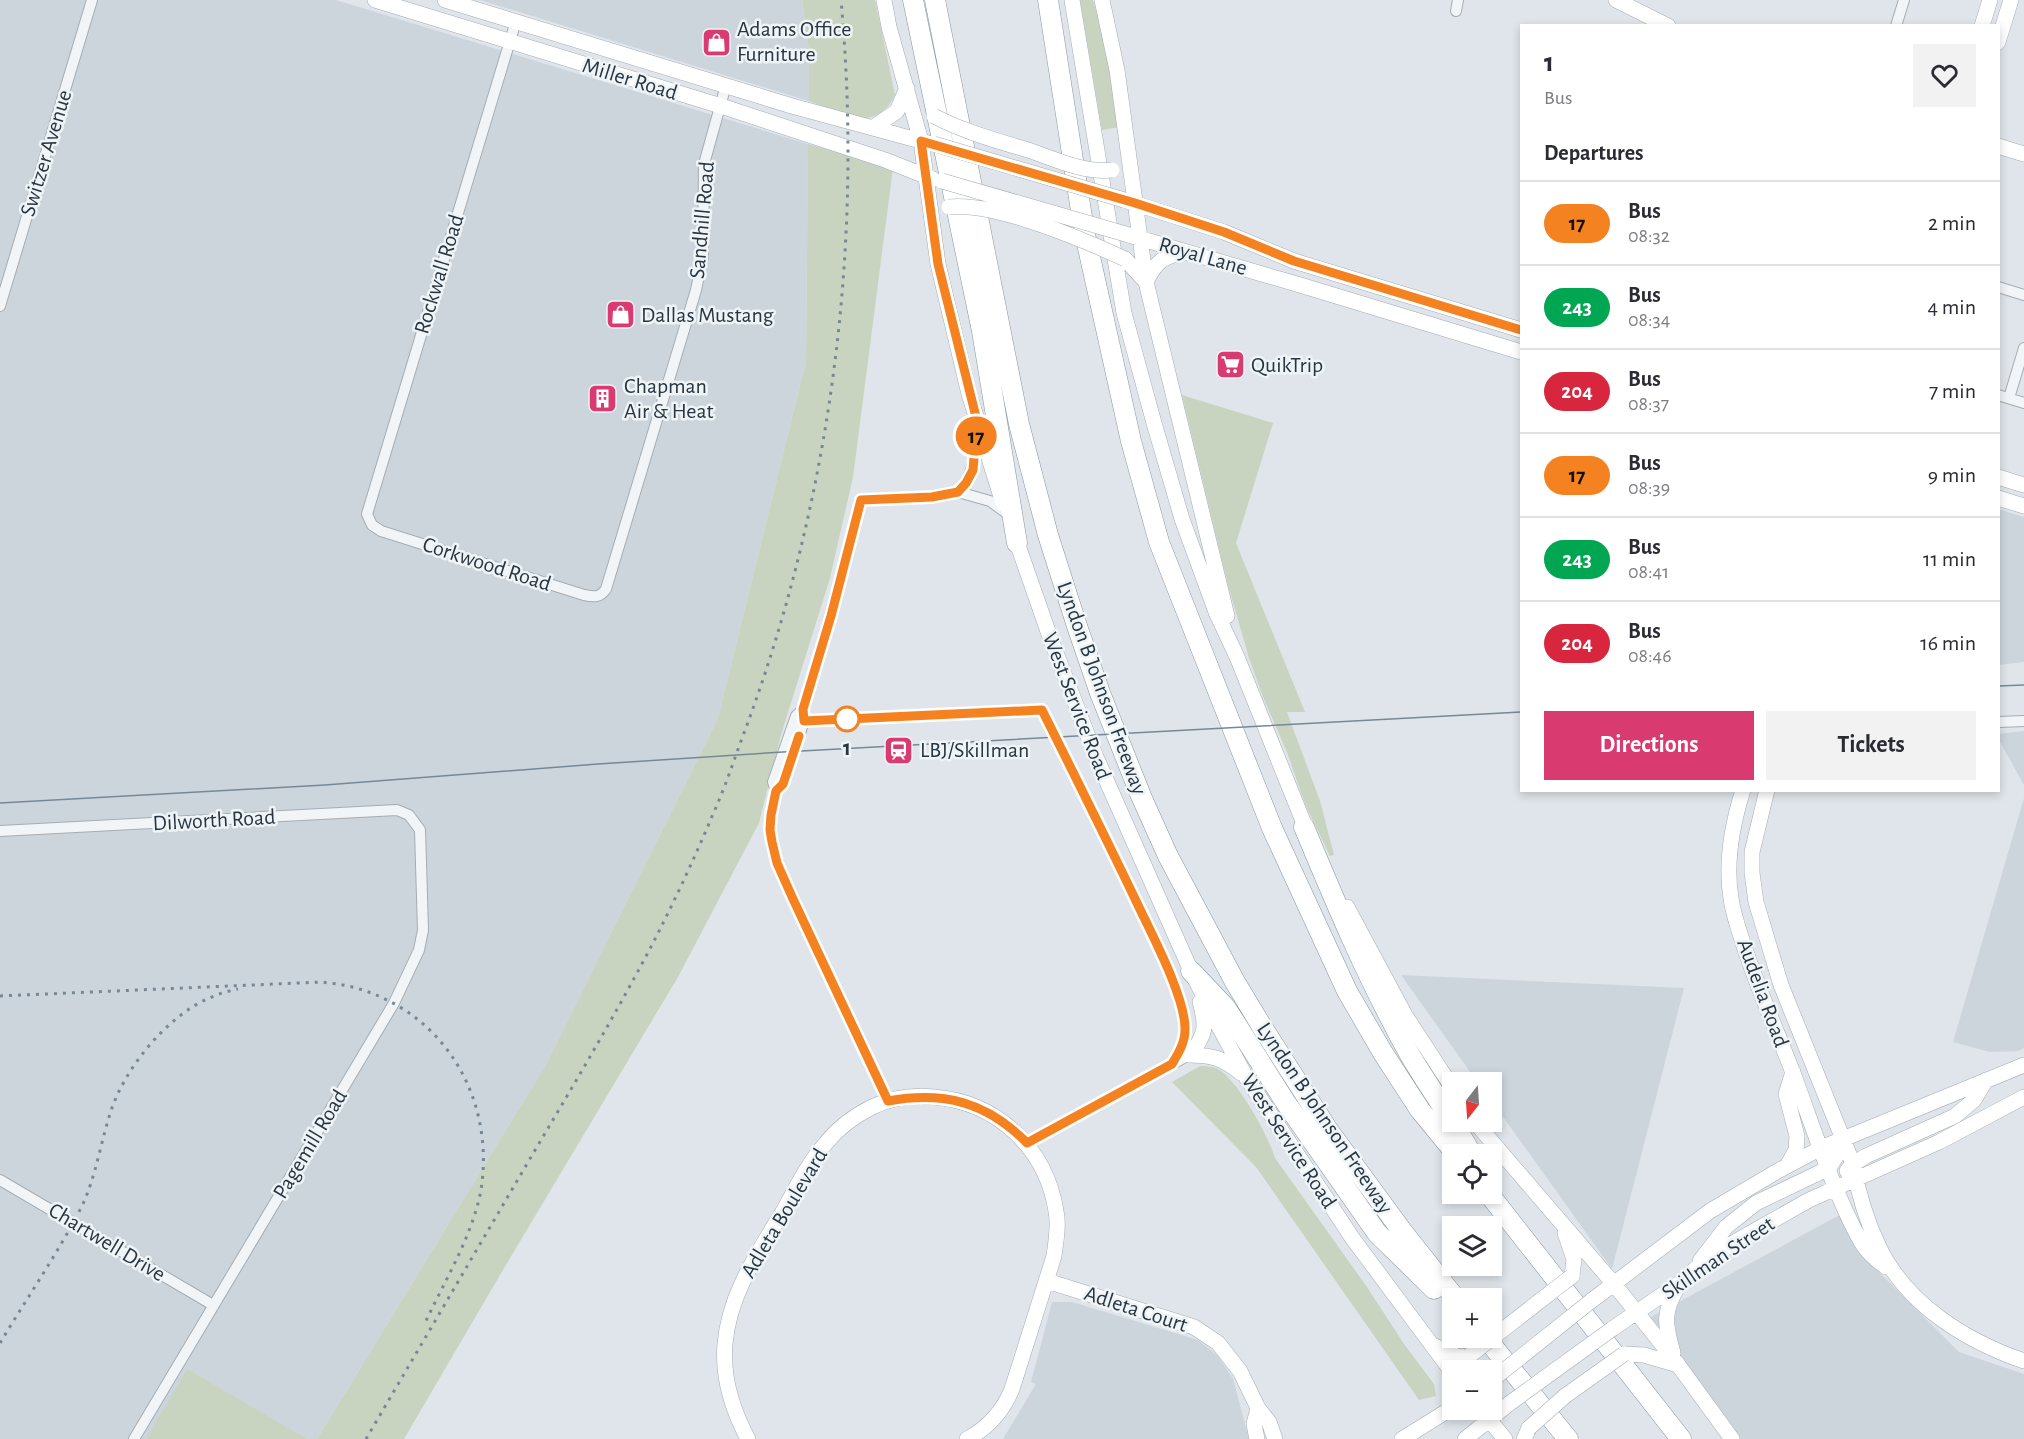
<!DOCTYPE html>
<meta charset="utf-8">
<style>
:root{--surface:#fff;--page:#f2f2f3;--text:#2b2b33;--muted:#7c7c81;--line:#e1e1e2;--accent:#d93a6f}
body{margin:0;font-family:"Alegreya Sans",sans-serif;background:var(--page);color:var(--text);height:100vh;display:flex;flex-direction:column;font-size:22px;white-space:nowrap}
*{box-sizing:border-box;margin:0}
p{font-size:20px;color:var(--muted)}
.icon{flex:none;width:33px;height:33px;fill:none;stroke:currentColor;stroke-width:2;stroke-linecap:round;stroke-linejoin:round}
.map{position:relative;flex:1;overflow:hidden}
.details{position:absolute;left:1520px;top:24px;width:480px;height:768px;display:flex;flex-direction:column;background:var(--surface);border-radius:0px;box-shadow:0 3px 9px #0003}
.details>*{flex:none}
.badge{padding:0 12px;border-radius:20px;font-size:21px;line-height:39px}
.needle{width:39px;rotate:197deg}
.fabs{position:absolute;left:1442px;top:1072px;display:grid;gap:12px}
.fabs a{display:grid;place-items:center;width:60px;height:60px;border-radius:0px;background:var(--surface);box-shadow:0 3px 9px #0003;font-size:30px}
.map>.badge{position:absolute;translate:-50% -50%;box-shadow:0 0 0 3px #fff}
h2{padding:0 24px;font-size:22px;line-height:54px}
.round{display:grid;place-items:center;flex:none;width:63px;height:63px;border-radius:0px;background:var(--page)}
.headline{display:flex;align-items:center;justify-content:space-between;height:102px;padding:0 24px}
h1{font-size:28px;font-weight:600;line-height:45px}
.button{display:flex;gap:12px;margin-top:auto;padding:12px 24px}
.button a{flex:1;height:69px;border-radius:0px;background:var(--accent);color:#fff;font-size:24px;font-weight:600;line-height:69px;text-align:center}
.button a+a{background:var(--page);color:var(--text)}
ul{padding:0;list-style:none}
li{display:flex;align-items:center;gap:18px;height:84px;padding:0 24px;border-top:2px solid var(--line)}
li div{flex:1}
li b{display:block;font-size:22px}
li em{font-style:normal}
li .badge{min-width:66px;font-weight:700;text-align:center}
.map>svg:first-child{display:block}
.built{fill:#cdd5dc}
.green{fill:#c9d4c0}
.lines{fill:none;stroke-linecap:round;stroke-linejoin:round}
.street-casing{stroke:#a4adb4;stroke-width:12}
.secondary-casing{stroke:#a4adb4;stroke-width:16}
.highway-casing{stroke:#8596a2;stroke-width:21}
.street{stroke:#f2f5f8;stroke-width:10}
.secondary{stroke:#fff;stroke-width:15}
.highway{stroke:#fff;stroke-width:20}
.tram{stroke:#778895;stroke-width:1.5}
.rail{stroke:#778895;stroke-width:3;stroke-dasharray:3 6;stroke-linecap:butt}
.secondary-bridge-casing{stroke:#a4adb4;stroke-width:16;stroke-linecap:butt}
.secondary-bridge{stroke:#fff;stroke-width:15}
.line-casing{stroke:#fff;stroke-width:14}
.line{stroke:#f58220;stroke-width:9}
.stop-dot{fill:#fff;stroke:#f58220;stroke-width:3}
.labels{text-anchor:middle;dominant-baseline:central;stroke-width:5;stroke-linejoin:round;paint-order:stroke}
.poi-label{font-size:22px;fill:#273642;stroke:#eff4f7;text-anchor:start}
.street-label{font-size:22px;fill:#273642;stroke:#eff4f7}
.stop-label{font-size:22px;font-weight:bold;fill:#273642;stroke:#eff4f7}
</style>
<div class="map">
<svg width="2024" height="1439" viewBox="0 0 2024 1439">
<rect width="100%" height="100%" fill="#dfe5ea"/>
<path class="built" d="M0 0H336L808 144 806 361 718 718 545 1066 317 1439H0Z
M480 0H802L809 52V101Z
M1998 509 2024 517V662L1998 665Z
M2024 731V785L1998 738V734Z
M2024 798V1048L2018 1051 1990 1052 1953 1042Z
M1401 975 1684 988 1612 1269 1491 1100V1083H1478Z
M1847 1211 1866 1259 1959 1352 2024 1374V1439H1740L1649 1318Z
M1052 1302H1072L1198 1340 1218 1356 1233 1379 1249 1439H1003L1036 1384 1031 1382Z"/>
<path class="green" d="M802 0H875L895 95C875 136 840 112 809 101V52Z
M1080 0H1093L1104 40 1119 127 1102 130Z
M808 144 893 168 853 477 830 578 781 735 759 823 678 977 500 1275 404 1439H317L545 1066 718 718 806 361Z
M1182 395 1273 423 1236 543 1305 712H1287L1320 801 1334 855 1330 856 1305 804 1287 752 1263 697 1249 658 1228 585Z
M1200 1066C1206 1066 1212 1066 1218 1069 1238 1080 1269 1137 1275 1158L1367 1287 1404 1344 1434 1384 1436 1396 1419 1400 1256 1167 1172 1082Z
M187 1369 307 1439H146Z"/>
<g class="lines">
<defs>
<path id="street" d="M1456 11 1458 0
M516 21 367 514 372 525 381 531 584 595C594 597 600 598 606 589L696 290 703 256 704 164 726 85
M1896 26 1904 0
M1998 287 2024 295
M0 306 92 0
M1998 395 2024 403
M2009 398 2024 348
M958 492C976 471 975 454 977 428
M803 709 796 716 773 782 776 791 771 815 770 830 777 863 888 1101
M1998 722 2024 721
M776 791 783 784 804 721 803 709 830 616 861 500 932 497 958 492 990 501 1005 512
M0 831 397 810 409 815 420 830 423 930 419 950 394 1003 134 1439
M1027 1143 1189 1055
M0 1180 213 1305"/>
<path id="secondary" d="M375 0 721 106 885 160 933 179
M445 0 792 106 928 143
M884 0 889 27 921 141 938 264 969 394 1003 503
M1072 0 1124 313 1154 423 1182 519 1216 612 1237 657 1309 836
M1102 0 1117 70 1146 282 1227 616
M1616 0 1668 26
M1982 26 1990 0
M1998 42 2011 0
M874 127 897 111 907 88
M1998 146 2024 154
M1127 201 1224 232 1294 261 1521 330
M1132 236 1300 285 1521 352
M1125 259 1146 282C1155 263 1163 255 1185 253
M1998 477 2024 485
M1998 498 2024 506
M1014 534 1051 640 1096 757 1191 971 1217 1023 1246 1077 1353 1239 1452 1372
M1743 790C1732 825 1725 862 1731 898 1733 914 1739 930 1744 946 1758 989 1777 1031 1793 1073 1814 1129 1832 1189 1861 1242 1867 1252 1876 1260 1886 1267
M1767 790 1752 852V873L1756 902 1781 985 1853 1164C1858 1192 1867 1222 1879 1247 1907 1305 1966 1341 2024 1361
M1347 907 1405 1015 1452 1087
M1189 1055C1206 1036 1207 1026 1200 1002
M1189 1055C1213 1055 1222 1058 1241 1073
M1475 1122 1614 1284 1676 1362 1732 1439
M1787 1166 1796 1150 1797 1136 1786 1094 1793 1072
M1847 1171 1853 1164 1866 1156 1955 1116 1974 1100 1986 1080
M1565 1233 1574 1259 1572 1276
M1700 1261 1726 1227 1756 1203 1829 1168 1839 1152 1843 1138
M1047 1281 1194 1327 1218 1343 1240 1371 1258 1408 1269 1422 1275 1439
M1591 1301 1710 1211 1776 1172 1821 1148 2024 1065
M1612 1329 1681 1282 1694 1270 1733 1243 1809 1200 1939 1142 2024 1097
M1435 1346 1459 1357 1469 1356
M1673 1353C1665 1324 1662 1312 1679 1285
M1624 1354 1644 1355 1678 1365
M1481 1410 1505 1439
M748 1439C732 1409 722 1378 725 1344 729 1293 760 1250 785 1208 797 1186 809 1162 826 1143 838 1128 854 1116 872 1107 891 1098 913 1095 934 1097 997 1102 1046 1148 1056 1211 1059 1225 1056 1241 1054 1256L1012 1389C1003 1411 988 1428 967 1439
M1257 1439 1254 1424 1258 1408
M1402 1439 1452 1408
M1465 1439 1510 1403
M1524 1439 1529 1428"/>
<path id="highway" d="M913 0 982 331 1017 543
M935 0 1019 424 1048 535 1077 626 1100 693 1141 796 1168 856 1235 982 1264 1030 1328 1130 1402 1231 1456 1299
M1048 0 1084 230 1131 441 1159 542 1272 828 1347 991 1383 1053 1420 1110 1457 1155
M1304 827C1336 904 1369 982 1410 1055 1423 1077 1438 1099 1452 1121
M1191 971 1226 1008 1286 1103 1377 1233 1434 1289
M1453 1122 1472 1155
M1489 1194 1681 1439
M1486 1338 1568 1439"/>
</defs>
<use href="#street" class="street-casing"/>
<use href="#secondary" class="secondary-casing"/>
<use href="#highway" class="highway-casing"/>
<use href="#street" class="street"/>
<use href="#secondary" class="secondary"/>
<use href="#highway" class="highway"/>
<path class="tram" d="M1998 686 2024 685
M0 803 325 785 598 764 783 752 1521 712"/>
<path class="rail" d="M0 996 321 982C330 983 339 984 348 986 439 1007 493 1092 482 1183 476 1230 445 1280 425 1323
M0 1343C27 1298 58 1253 82 1206 96 1176 100 1145 110 1114 123 1070 168 1014 212 997 220 993 229 991 238 989
M366 1439C421 1345 476 1251 531 1157 573 1086 616 1014 654 941 675 900 695 857 713 814 724 790 732 766 741 741 830 507 864 250 841 0"/>
<defs>
<path id="secondary-bridge" d="M934 116C964 132 998 141 1031 151 1057 160 1085 173 1112 170
M934 144 1124 200
M942 181 1129 235
M949 207C995 202 1082 239 1125 259
M1469 1356 1572 1276
M1492 1380 1591 1301
M1510 1403 1612 1329
M1529 1428 1565 1396 1624 1354"/>
</defs>
<use href="#secondary-bridge" class="secondary-bridge-casing"/>
<use href="#secondary-bridge" class="secondary-bridge"/>
</g>
<g class="lines">
<defs>
<path id="line" d="M799 736 783 784 776 791 771 815 770 830 772 842 777 863 793 899 888 1101C944 1091 987 1102 1027 1143L1172 1064C1178 1054 1185 1043 1185 1030 1186 998 1151 933 1137 903 1106 838 1074 774 1042 710L804 721 803 709 831 616 861 500 932 497 958 492 966 483 973 470 977 421 938 264 921 141 1135 203 1224 232 1294 261 1521 330"/>
</defs>
<use href="#line" class="line-casing"/>
<use href="#line" class="line"/>
</g>
<defs>
<symbol id="shop-square" viewBox="-11 -11 22 22"><rect x="-9" y="-9" width="18" height="18" rx="4" fill="#d93a6f" stroke="#eff4f7"/><path d="M-5-2.5h2.3a2.7 3.5 0 0 1 5.4 0H5L5.5 6h-11ZM-1.5-2.5h3a1.5 2.3 0 0 0-3 0Z" fill="#fff"/></symbol>
<symbol id="supermarket-square" viewBox="-11 -11 22 22"><rect x="-9" y="-9" width="18" height="18" rx="4" fill="#d93a6f" stroke="#eff4f7"/><path d="M-6-5.5h2.5l.6 2H6L4.5 2H-2.5L-4.4-4H-6ZM-1.5 3.2a1.3 1.3 0 1 0 .1 0ZM3 3.2a1.3 1.3 0 1 0 .1 0Z" fill="#fff"/></symbol>
<symbol id="building-square" viewBox="-11 -11 22 22"><rect x="-9" y="-9" width="18" height="18" rx="4" fill="#d93a6f" stroke="#eff4f7"/><path d="M-4-6H4V6H1V3H-1V6H-4ZM-2.5-4.3h1.7v1.8h-1.7ZM.8-4.3h1.7v1.8H.8ZM-2.5-1h1.7V.8h-1.7ZM.8-1h1.7V.8H.8Z" fill="#fff"/></symbol>
<symbol id="station-square" viewBox="-11 -11 22 22"><rect x="-9" y="-9" width="18" height="18" rx="4" fill="#d93a6f" stroke="#eff4f7"/><path d="M-3-6H3Q5-6 5-4V2Q5 4 3 4L4.5 6H3L1.5 4h-3L-3 6H-4.5L-3 4Q-5 4-5 2V-4Q-5-6-3-6ZM-3.5-4v3h7v-3ZM-3.5 1v1.5H-2V1ZM2 1v1.5H3.5V1Z" fill="#fff"/></symbol>
</defs>
<g fill-rule="evenodd">
<use href="#shop-square" x="700" y="26" width="33" height="33"/>
<use href="#shop-square" x="604" y="298" width="33" height="33"/>
<use href="#supermarket-square" x="1214" y="348" width="33" height="33"/>
<use href="#building-square" x="586" y="382" width="33" height="33"/>
<use href="#station-square" x="882" y="734" width="33" height="33"/>
</g>
<circle class="stop-dot" cx="847" cy="719" r="12"/>
<g class="labels">
<g class="poi-label">
<text x="737" y="29">Adams Office<tspan x="737" dy="25">Furniture</tspan></text>
<text x="641" y="315">Dallas Mustang</text>
<text x="1251" y="365">QuikTrip</text>
<text x="624" y="386">Chapman<tspan x="624" dy="25">Air &amp; Heat</tspan></text>
<text x="920" y="750">LBJ/Skillman</text>
</g>
<g class="street-label">
<text transform="translate(630 79) rotate(17)">Miller Road</text>
<text transform="translate(46 153) rotate(-73)">Switzer Avenue</text>
<text transform="translate(702 220) rotate(-85)">Sandhill Road</text>
<text transform="translate(1203 256) rotate(16)">Royal Lane</text>
<text transform="translate(439 274) rotate(-73)">Rockwall Road</text>
<text transform="translate(487 564) rotate(18)">Corkwood Road</text>
<text transform="translate(1102 688) rotate(70)">Lyndon B Johnson Freeway</text>
<text transform="translate(1077 706) rotate(69)">West Service Road</text>
<text transform="translate(214 820) rotate(-3)">Dilworth Road</text>
<text transform="translate(1763 993) rotate(70)">Audelia Road</text>
<text transform="translate(1325 1118) rotate(56)">Lyndon B Johnson Freeway</text>
<text transform="translate(1289 1141) rotate(57)">West Service Road</text>
<text transform="translate(310 1144) rotate(-59)">Pagemill Road</text>
<text transform="translate(784 1213) rotate(-59)">Adleta Boulevard</text>
<text transform="translate(107 1242) rotate(31)">Chartwell Drive</text>
<text transform="translate(1718 1258) rotate(-34)">Skillman Street</text>
<text transform="translate(1136 1309) rotate(18)">Adleta Court</text>
</g>
<g class="stop-label">
<text x="847" y="748">1</text>
</g>
</g>
</svg>
<div class="fabs">
<a><svg class="needle" viewBox="-14 -14 28 28"><path d="M0-13l5 13h-10z" fill="#e53935"/><path d="M0 13l5-13h-10z" fill="#7c7c81"/></svg></a>
<a><svg class="icon" aria-label="locate" viewBox="0 0 24 24"><circle cx="12" cy="12" r="6"/><path d="M12 2v4M12 18v4M2 12h4M18 12h4"/></svg></a>
<a><svg class="icon" aria-label="layers" viewBox="0 0 24 24"><path d="M12 4l9 5-9 5-9-5zM3 14l9 5 9-5"/></svg></a>
<a>+</a>
<a>−</a>
</div>
<b class="badge" style="left:976px;top:436px;background:#f58220;color:#111">17</b>
<section class="details">
<div class="headline"><div><h1>1</h1><p>Bus</p></div><a class="round"><svg class="icon" aria-label="heart" viewBox="0 0 24 24"><path d="M12 20l-8-8c-3-5 5-10 8-4 3-6 11-1 8 4z"/></svg></a></div>
<h2>Departures</h2>
<ul>
<li><span class="badge" style="background:#f58220;color:#111">17</span><div><b>Bus</b><p>08:32</p></div><em>2 min</em></li>
<li><span class="badge" style="background:#00a651;color:#fff">243</span><div><b>Bus</b><p>08:34</p></div><em>4 min</em></li>
<li><span class="badge" style="background:#d7263d;color:#fff">204</span><div><b>Bus</b><p>08:37</p></div><em>7 min</em></li>
<li><span class="badge" style="background:#f58220;color:#111">17</span><div><b>Bus</b><p>08:39</p></div><em>9 min</em></li>
<li><span class="badge" style="background:#00a651;color:#fff">243</span><div><b>Bus</b><p>08:41</p></div><em>11 min</em></li>
<li><span class="badge" style="background:#d7263d;color:#fff">204</span><div><b>Bus</b><p>08:46</p></div><em>16 min</em></li>
</ul>
<div class="button"><a>Directions</a><a>Tickets</a></div>
</section>
</div>
